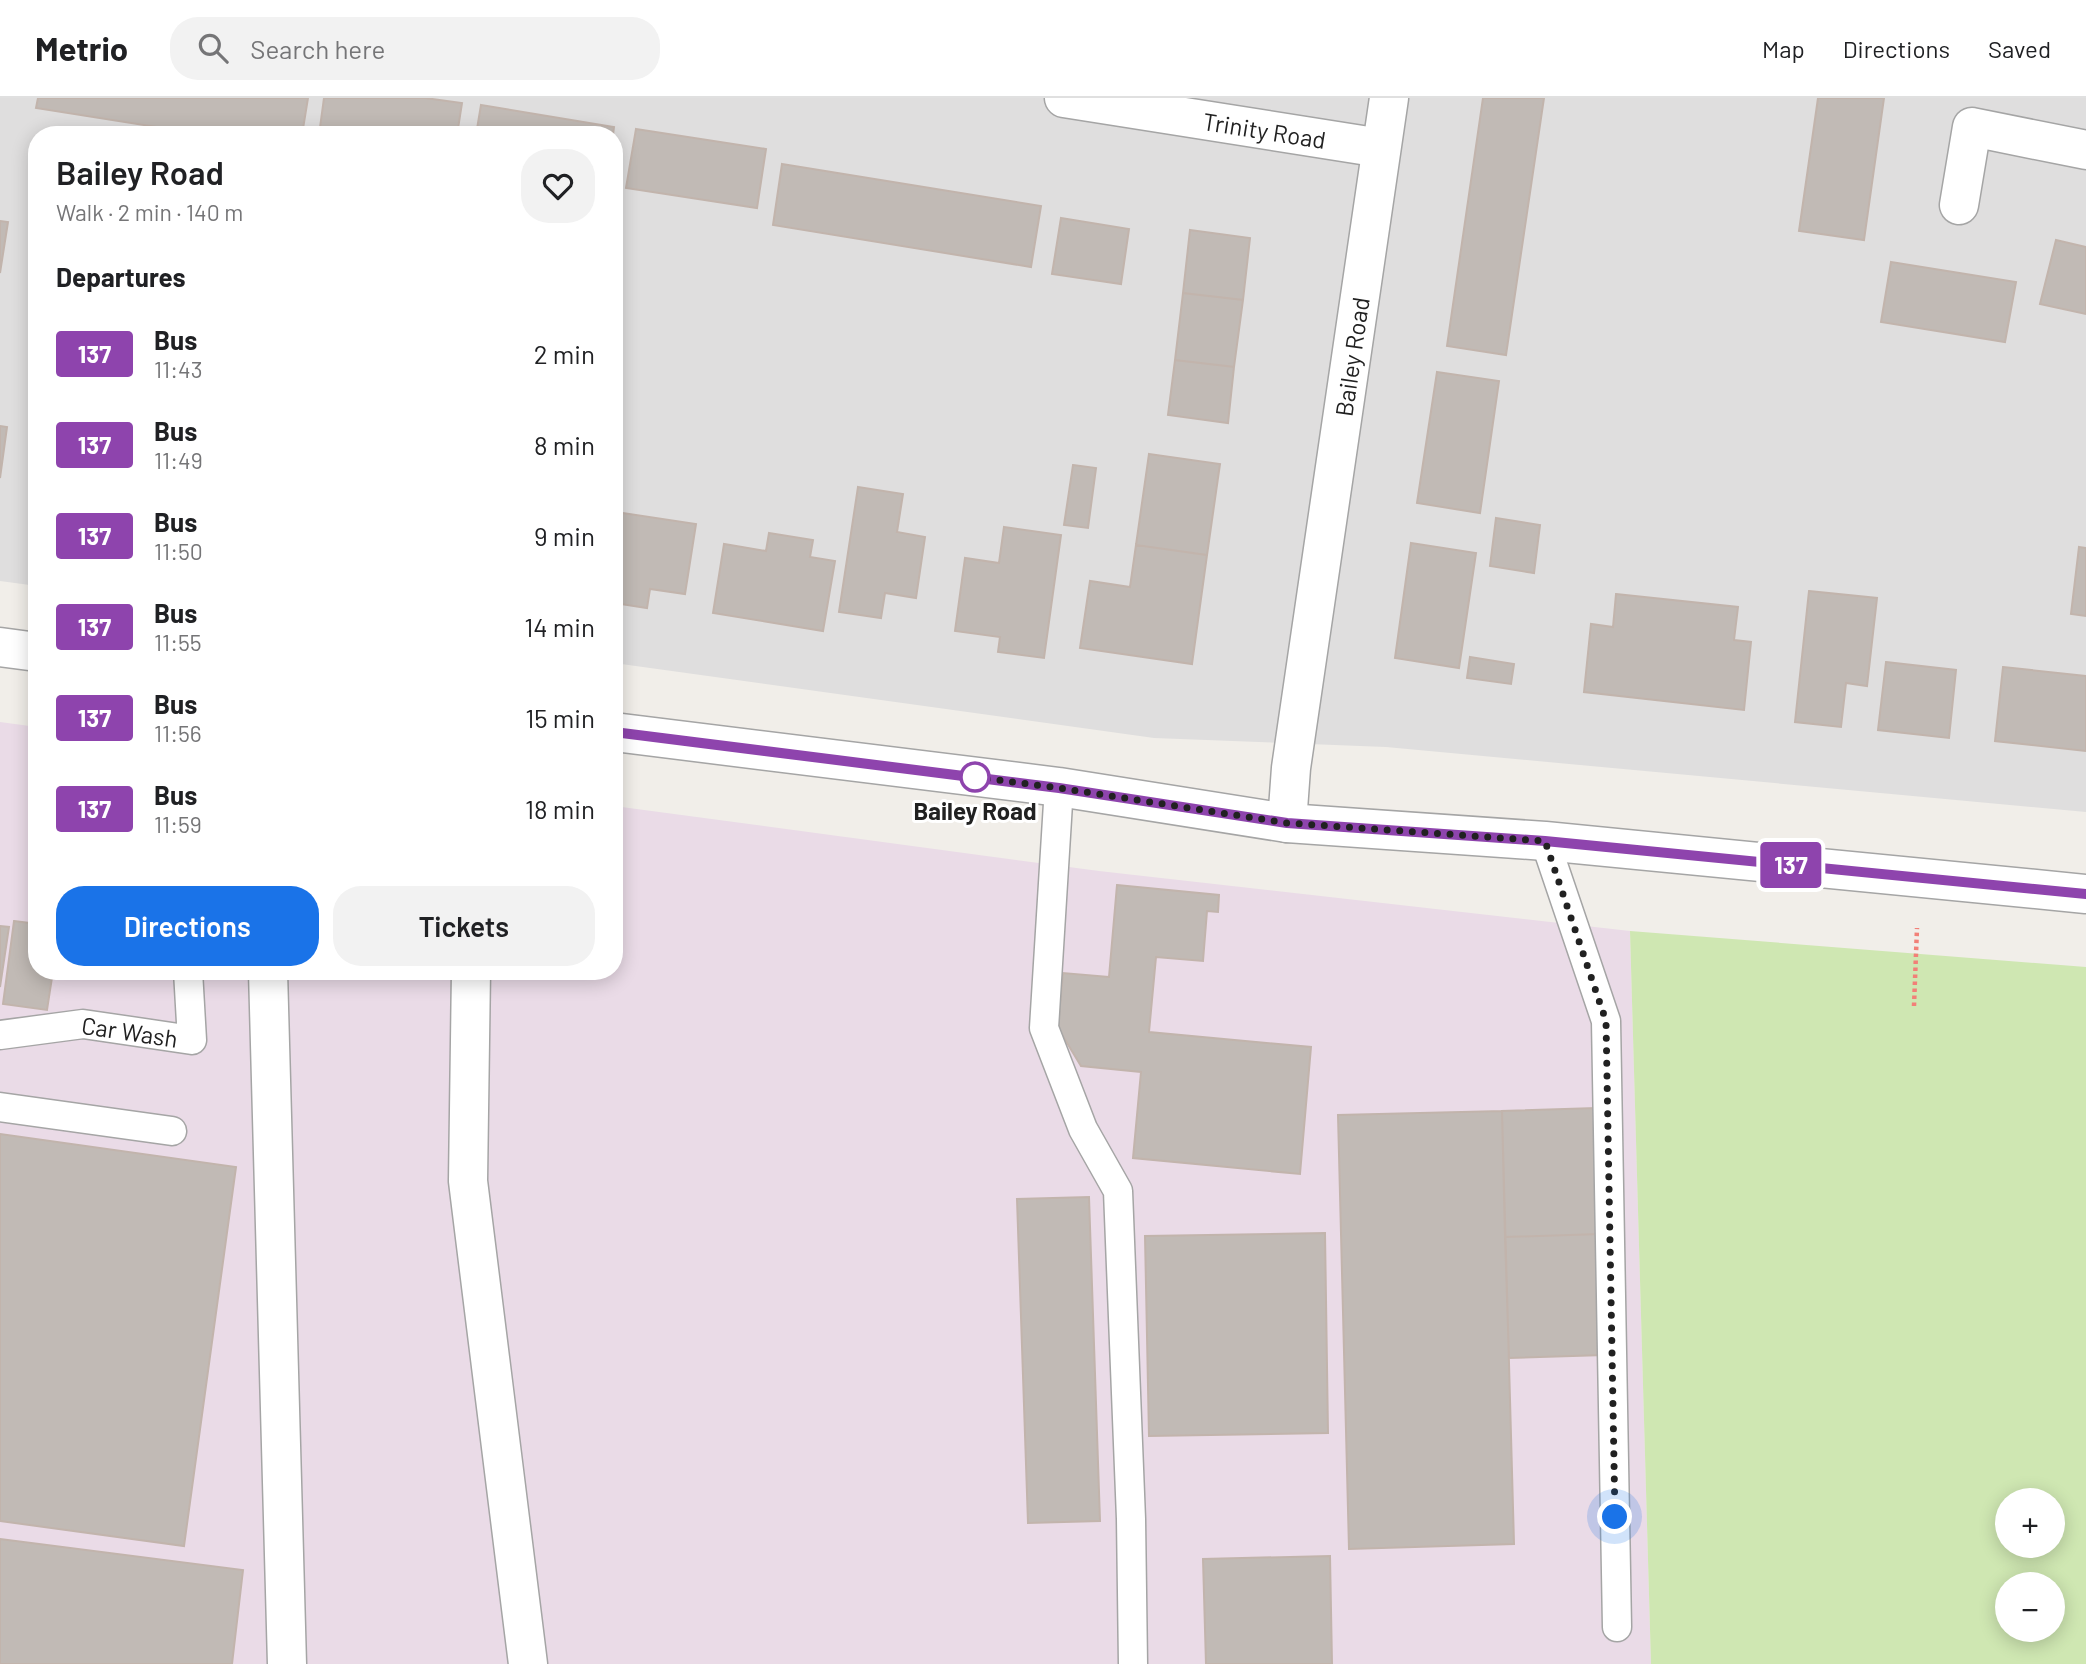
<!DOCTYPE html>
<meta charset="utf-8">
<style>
:root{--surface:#fff;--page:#f2f2f2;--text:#202124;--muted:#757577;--line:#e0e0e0;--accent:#1a73e8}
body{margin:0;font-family:Barlow,sans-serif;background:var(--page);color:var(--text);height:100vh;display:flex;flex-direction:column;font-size:26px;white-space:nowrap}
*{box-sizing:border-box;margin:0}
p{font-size:23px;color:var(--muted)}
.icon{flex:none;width:38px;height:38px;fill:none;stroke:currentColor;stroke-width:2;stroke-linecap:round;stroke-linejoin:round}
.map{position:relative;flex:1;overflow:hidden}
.panel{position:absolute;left:28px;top:28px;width:595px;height:854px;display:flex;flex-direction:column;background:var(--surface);border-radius:28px;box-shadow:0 4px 18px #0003}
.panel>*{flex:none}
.badge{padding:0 14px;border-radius:5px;font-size:24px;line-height:46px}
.tools{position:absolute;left:1995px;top:1390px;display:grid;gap:14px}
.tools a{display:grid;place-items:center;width:70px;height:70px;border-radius:50%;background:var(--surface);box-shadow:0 4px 18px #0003;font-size:35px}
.you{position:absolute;width:35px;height:35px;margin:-18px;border:5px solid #fff;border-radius:50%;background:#1a73e8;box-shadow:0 0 0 10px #1a73e833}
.map>.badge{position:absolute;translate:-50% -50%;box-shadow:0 0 0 4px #fff}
h2{padding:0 28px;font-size:26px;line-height:63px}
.round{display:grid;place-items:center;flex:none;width:74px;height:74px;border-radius:28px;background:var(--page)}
.head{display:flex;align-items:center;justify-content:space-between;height:119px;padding:0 28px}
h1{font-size:33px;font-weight:600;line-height:52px}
.cta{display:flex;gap:14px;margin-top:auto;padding:14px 28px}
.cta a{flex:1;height:80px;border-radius:28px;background:var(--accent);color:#fff;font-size:28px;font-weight:600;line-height:80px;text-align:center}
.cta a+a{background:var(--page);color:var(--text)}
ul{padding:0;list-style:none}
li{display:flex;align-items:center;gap:21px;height:91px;padding:0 28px}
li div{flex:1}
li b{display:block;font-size:26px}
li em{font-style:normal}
li .badge{min-width:77px;font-weight:700;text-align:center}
header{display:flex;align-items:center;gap:42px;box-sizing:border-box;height:98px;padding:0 35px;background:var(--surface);border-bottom:2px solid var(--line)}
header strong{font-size:33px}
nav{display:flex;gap:38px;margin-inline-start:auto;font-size:24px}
.search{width:490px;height:63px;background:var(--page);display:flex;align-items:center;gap:18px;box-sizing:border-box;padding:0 24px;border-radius:28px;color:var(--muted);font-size:26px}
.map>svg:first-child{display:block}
.residential{fill:#dfdede}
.industrial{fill:#eadbe7}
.grass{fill:#cfe7b2;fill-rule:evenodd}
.building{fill:#c1bab5;stroke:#c2b4ac;stroke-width:2}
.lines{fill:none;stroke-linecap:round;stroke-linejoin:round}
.service-casing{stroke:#a5a5a5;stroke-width:31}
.minor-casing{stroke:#a5a5a5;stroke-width:41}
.tertiary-casing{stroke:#a5a5a5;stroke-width:41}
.path{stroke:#f28078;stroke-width:4.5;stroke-dasharray:3.5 3.5;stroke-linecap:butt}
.service{stroke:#fff;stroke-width:28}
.minor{stroke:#fff;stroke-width:38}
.tertiary{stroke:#fff;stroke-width:38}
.line-casing{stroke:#fff;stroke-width:16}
.line{stroke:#8e44ad;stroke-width:10}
.walk{stroke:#212121;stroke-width:7;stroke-dasharray:0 12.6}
.stop-dot{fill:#fff;stroke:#8e44ad;stroke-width:3.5}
.labels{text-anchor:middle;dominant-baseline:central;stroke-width:6;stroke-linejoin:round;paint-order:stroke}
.street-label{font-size:24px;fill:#212121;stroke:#fff}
.stop-label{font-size:24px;font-weight:bold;fill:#212121;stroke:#fff}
</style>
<header>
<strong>Metrio</strong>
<div class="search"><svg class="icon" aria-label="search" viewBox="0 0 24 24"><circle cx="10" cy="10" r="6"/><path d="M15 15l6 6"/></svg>Search here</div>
<nav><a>Map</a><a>Directions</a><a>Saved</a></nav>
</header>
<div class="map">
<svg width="2086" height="1566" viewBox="0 0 2086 1566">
<rect width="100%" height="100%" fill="#f1eee9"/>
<path class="residential" d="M0 0H2086V714L1386 649 1154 640 614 565V37H37V488L0 483Z"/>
<path class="industrial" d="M0 624 37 629V873H614V708L1099 773 1630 833 1651 1566H0Z"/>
<path class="grass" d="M1630 833 2086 869V1566H1651ZM2007 1402H2053V1447H2007ZM2007 1486H2053V1531H2007Z"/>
<path class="building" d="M38 0H308L302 37H207L36 10Z
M324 0H425L462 5 457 37H319Z
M1483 0H1544L1506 257 1447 248Z
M1818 0H1884L1864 142 1799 133Z
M481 7 614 29 613 37H476Z
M636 31 766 51 757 110 626 90Z
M782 66 1041 108 1031 169 773 127Z
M1061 120 1129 131 1121 186 1052 176Z
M0 123 8 124 0 175Z
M1190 132 1250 140 1243 202 1183 195Z
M2056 142 2086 149V216L2040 206Z
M1891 164 2016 184 2005 244 1881 224Z
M1183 195 1243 202 1234 269 1175 262Z
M1175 262 1234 269 1228 325 1168 317Z
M1437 274 1499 283 1480 415 1417 405Z
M0 328 7 329 0 380Z
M1149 356 1220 366 1207 457 1136 447Z
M1073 367 1096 370 1088 430 1064 427Z
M858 389 903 396 897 434 925 439 916 500 885 495 881 520 839 514Z
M616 414 696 426 685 496 650 491 647 510 614 505Z
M1496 420 1540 427 1534 475 1490 468Z
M1004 429 1061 437 1044 560 998 554 1000 539 955 533 965 460 999 465Z
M769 435 813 442 810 459 835 463 823 533 713 515 724 446 766 453Z
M1411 445 1476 455 1459 570 1395 560Z
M1136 447 1207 457 1192 566 1080 550 1090 483 1130 489Z
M2079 449 2086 450V518L2071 516Z
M1809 493 1877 500 1867 588 1846 585 1841 629 1795 624Z
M1616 496 1738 509 1734 542 1751 544 1744 612 1584 594 1591 526 1613 529Z
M1470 559 1514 566 1511 586 1467 580Z
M1886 564 1956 572 1949 640 1878 632Z
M2003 569 2086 578V653L1995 643Z
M1117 787 1219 797 1218 814 1207 813 1203 863 1156 859 1149 934 1311 949 1300 1076 1133 1060 1141 974 1081 968 1058 930 1063 875 1109 879Z
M14 823 37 826V873H53L47 912 3 906Z
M0 828 9 829 0 889Z
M1596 1010 1600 1136 1505 1139 1502 1013Z
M1502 1013 1514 1446 1349 1451 1338 1017Z
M0 1036 236 1069 184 1448 0 1423Z
M1089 1099 1100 1423 1028 1425 1017 1101Z
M1325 1135 1328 1335 1149 1338 1145 1138Z
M1600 1136 1604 1257 1509 1260 1505 1139Z
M0 1441 243 1472 232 1566H0Z
M1330 1458 1332 1566H1206L1203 1461Z"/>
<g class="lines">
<defs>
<g id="service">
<path d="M1059 689 1044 930 1083 1031 1118 1093 1131 1421 1133 1566"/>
<path d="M1545 743 1606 923 1617 1529"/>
<path id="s1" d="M0 937 83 926 192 942 188 873"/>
<path d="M0 1009 172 1033"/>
</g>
<g id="minor">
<path id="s2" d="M1064 0 1381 50"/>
<path d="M1959 107 1972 29 2086 52"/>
<path id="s3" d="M1287 725 1291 670 1389 0"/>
<path d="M268 873 287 1566"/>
<path d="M471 873 468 1083 528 1566"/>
</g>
<path id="tertiary" d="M0 549 37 554
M614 634 1059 689 1287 725 1545 743 2086 796"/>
</defs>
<use href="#service" class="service-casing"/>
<use href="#minor" class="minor-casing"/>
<use href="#tertiary" class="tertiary-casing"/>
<path class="path" d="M1914 908 1917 830"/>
<use href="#service" class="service"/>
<use href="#minor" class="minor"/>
<use href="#tertiary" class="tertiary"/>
</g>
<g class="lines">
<defs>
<path id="line" d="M614 634 1059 690 1287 725 1545 743 2086 796"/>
</defs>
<use href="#line" class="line-casing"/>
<use href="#line" class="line"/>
<path class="walk" d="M975 679 1059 690 1287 725 1545 743 1606 923 1615 1419"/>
</g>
<circle class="stop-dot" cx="975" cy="679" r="14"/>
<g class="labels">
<g class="street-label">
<text stroke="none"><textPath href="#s2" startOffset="203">Trinity Road</textPath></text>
<text stroke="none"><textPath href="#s3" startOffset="471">Bailey Road</textPath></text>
<text stroke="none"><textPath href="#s1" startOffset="131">Car Wash</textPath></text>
</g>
<g class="stop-label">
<text x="975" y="712">Bailey Road</text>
</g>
</g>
</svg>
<div class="tools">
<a>+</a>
<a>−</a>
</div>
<div class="you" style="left:1615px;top:1419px"></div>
<b class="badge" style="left:1791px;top:767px;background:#8e44ad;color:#fff">137</b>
<section class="panel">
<div class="head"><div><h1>Bailey Road</h1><p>Walk · 2 min · 140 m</p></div><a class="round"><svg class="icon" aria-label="heart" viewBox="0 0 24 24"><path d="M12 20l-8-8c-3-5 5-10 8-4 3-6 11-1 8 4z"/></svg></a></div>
<h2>Departures</h2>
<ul>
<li><span class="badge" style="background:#8e44ad;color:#fff">137</span><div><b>Bus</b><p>11:43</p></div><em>2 min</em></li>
<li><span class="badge" style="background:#8e44ad;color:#fff">137</span><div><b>Bus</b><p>11:49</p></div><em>8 min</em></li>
<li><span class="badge" style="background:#8e44ad;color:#fff">137</span><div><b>Bus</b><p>11:50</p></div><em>9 min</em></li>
<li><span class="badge" style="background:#8e44ad;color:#fff">137</span><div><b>Bus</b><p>11:55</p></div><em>14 min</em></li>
<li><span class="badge" style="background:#8e44ad;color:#fff">137</span><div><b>Bus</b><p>11:56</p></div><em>15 min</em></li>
<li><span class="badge" style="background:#8e44ad;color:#fff">137</span><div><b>Bus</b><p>11:59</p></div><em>18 min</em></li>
</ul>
<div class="cta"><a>Directions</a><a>Tickets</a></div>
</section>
</div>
